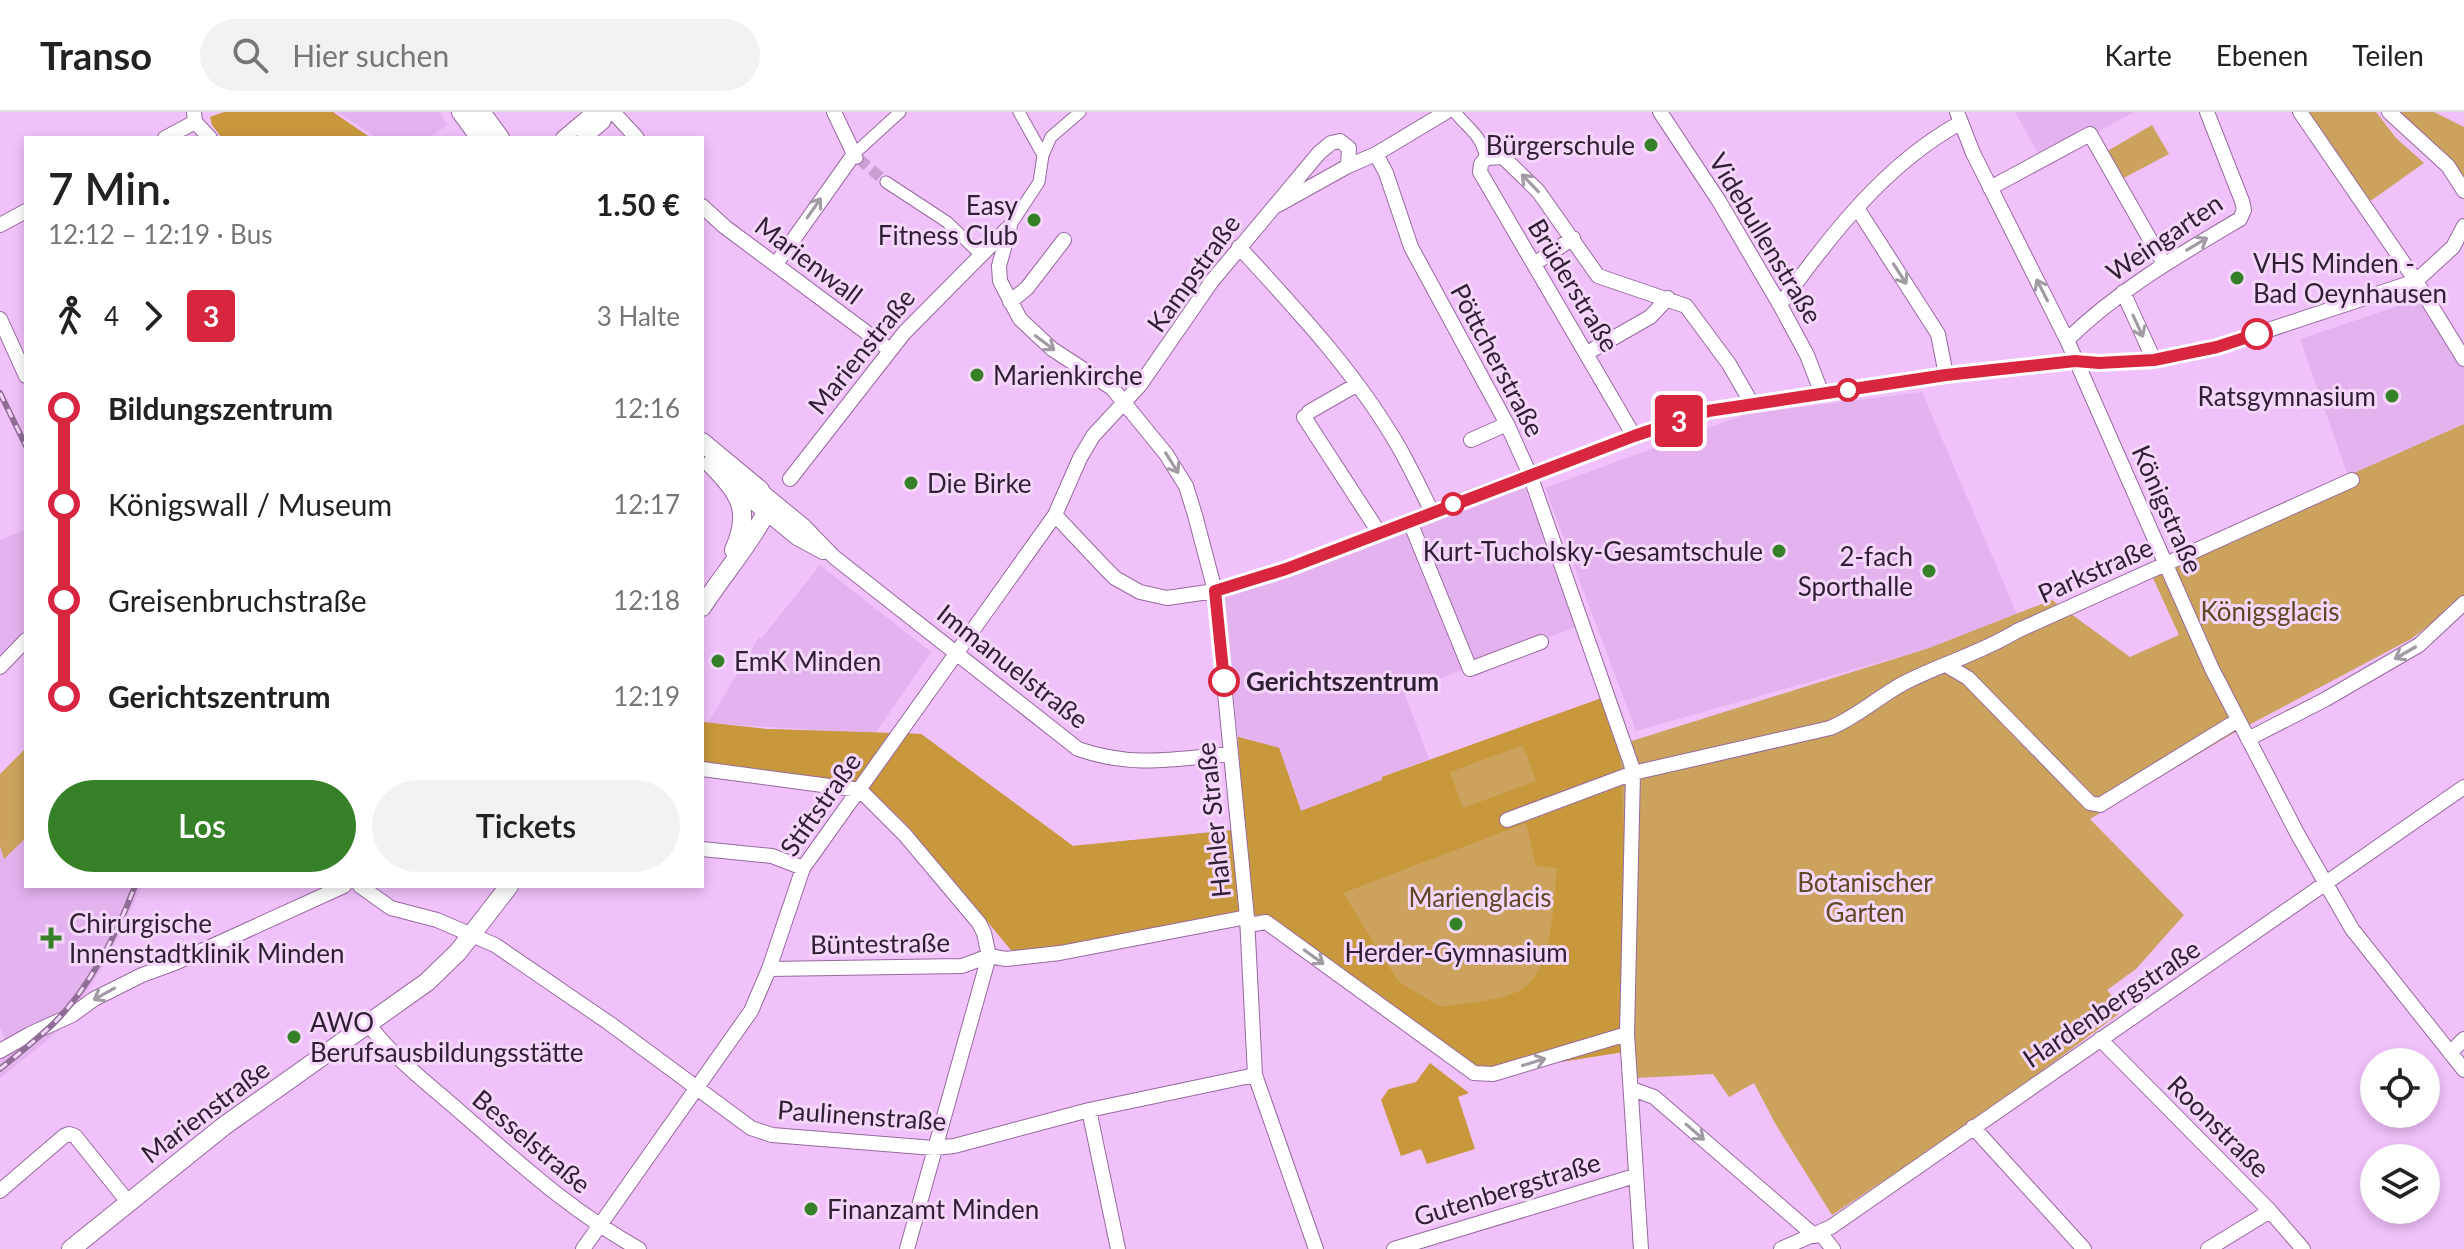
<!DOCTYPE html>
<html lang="de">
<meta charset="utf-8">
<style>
:root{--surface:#fff;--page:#f2f2f2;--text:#222;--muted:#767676;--line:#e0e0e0;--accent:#368027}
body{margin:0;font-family:Lato,sans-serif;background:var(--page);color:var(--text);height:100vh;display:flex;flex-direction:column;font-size:30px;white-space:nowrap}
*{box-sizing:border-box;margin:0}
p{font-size:26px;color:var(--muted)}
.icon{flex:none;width:44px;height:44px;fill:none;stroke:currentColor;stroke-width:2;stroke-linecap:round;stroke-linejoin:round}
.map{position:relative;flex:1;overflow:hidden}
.details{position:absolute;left:24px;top:24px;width:680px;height:752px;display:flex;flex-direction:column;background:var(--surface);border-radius:0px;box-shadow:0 4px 12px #0003}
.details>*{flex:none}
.badge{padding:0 16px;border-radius:6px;font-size:28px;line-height:52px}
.controls{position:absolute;left:2360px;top:936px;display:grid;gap:16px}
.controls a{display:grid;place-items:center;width:80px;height:80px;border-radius:50%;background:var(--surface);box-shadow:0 4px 12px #0003;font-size:40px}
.map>.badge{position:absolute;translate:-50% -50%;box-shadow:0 0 0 4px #fff}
.legs{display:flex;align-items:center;gap:12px;height:88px;padding:0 24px;font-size:26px}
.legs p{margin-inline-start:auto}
.head{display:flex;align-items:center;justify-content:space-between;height:136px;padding:0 24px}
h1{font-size:44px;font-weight:600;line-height:60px}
.action{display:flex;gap:16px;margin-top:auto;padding:16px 24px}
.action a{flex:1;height:92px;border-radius:48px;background:var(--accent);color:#fff;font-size:32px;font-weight:600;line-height:92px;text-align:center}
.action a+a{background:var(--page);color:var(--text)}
ul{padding:0 24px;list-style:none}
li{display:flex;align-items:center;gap:28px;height:96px;font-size:30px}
li i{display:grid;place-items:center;width:12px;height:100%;margin:0 10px;background:currentColor}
li i::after{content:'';width:20px;height:20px;margin:-10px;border:6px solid;border-radius:50%;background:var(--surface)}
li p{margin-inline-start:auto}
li:first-child i{background:linear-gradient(#0000 50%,currentColor 0)}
li:last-child i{background:linear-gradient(currentColor 50%,#0000 0)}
header{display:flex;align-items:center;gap:48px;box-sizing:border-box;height:112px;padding:0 40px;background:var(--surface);border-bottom:2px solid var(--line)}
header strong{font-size:38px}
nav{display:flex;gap:44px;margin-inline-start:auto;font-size:28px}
.search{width:560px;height:72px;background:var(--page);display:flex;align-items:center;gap:20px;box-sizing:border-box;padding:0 28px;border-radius:44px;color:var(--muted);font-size:30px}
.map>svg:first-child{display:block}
.built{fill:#e5b2f0}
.green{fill:#cba35c}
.forest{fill:#c8983c;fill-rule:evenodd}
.water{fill:#86c47a}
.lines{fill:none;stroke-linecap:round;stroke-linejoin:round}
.pedestrian-tunnel{stroke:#caa0d3;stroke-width:11;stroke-dasharray:11 5.5;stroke-linecap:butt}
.pedestrian-casing{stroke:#966a9f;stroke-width:13}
.minor-casing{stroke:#966a9f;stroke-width:16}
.tertiary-casing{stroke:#966a9f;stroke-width:20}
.pedestrian{stroke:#fff;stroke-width:11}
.minor{stroke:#fff;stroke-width:14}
.tertiary{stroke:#fff;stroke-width:18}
.rail-casing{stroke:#8f6e96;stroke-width:6}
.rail{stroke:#f4d7fa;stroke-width:3;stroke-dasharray:9;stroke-linecap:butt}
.oneway{stroke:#a29aa4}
.line-1-casing{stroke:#fff;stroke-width:18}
.line-1{stroke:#d7263d;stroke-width:12}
.poi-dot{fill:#368027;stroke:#f4d7fa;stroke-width:3}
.stop-1-dot{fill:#fff;stroke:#d7263d;stroke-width:4}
.labels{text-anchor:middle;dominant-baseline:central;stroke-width:6;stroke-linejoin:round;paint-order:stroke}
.poi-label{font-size:26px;fill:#301e34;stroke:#f4d7fa;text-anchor:start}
.street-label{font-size:26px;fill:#301e34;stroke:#f4d7fa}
.park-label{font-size:26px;fill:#5e4924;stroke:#f4d7fa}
.stop-label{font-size:26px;font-weight:bold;fill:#301e34;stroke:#f4d7fa;text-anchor:start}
</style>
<header>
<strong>Transo</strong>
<div class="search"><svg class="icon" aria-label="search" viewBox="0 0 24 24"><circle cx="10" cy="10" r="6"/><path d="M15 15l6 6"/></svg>Hier suchen</div>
<nav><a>Karte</a><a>Ebenen</a><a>Teilen</a></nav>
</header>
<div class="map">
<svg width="2464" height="1137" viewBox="0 0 2464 1137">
<rect width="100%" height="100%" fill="#f1c1fb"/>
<path class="built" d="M337 0H440L447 13 428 26H378Z
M2015 0H2134L2043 50Z
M2419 187 2464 256V312L2348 364 2300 227Z
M1922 280 2017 502 1929 536 1636 619 1545 376 1746 302Z
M1524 373 1576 515 1404 580 1429 647 1382 665 1383 668 1301 699 1279 637 1238 625 1224 485Z
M26 417V518L0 545V428Z
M820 453 931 540 875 622 708 611 759 525 761 527Z
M26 726V774H142L105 852 61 917 0 966V948L29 927 30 919 5 927 0 915V734L5 746Z"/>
<path class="green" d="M2306 0H2376L2396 26 2424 51 2369 90Z
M2398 0H2434L2464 15V67Z
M2152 13 2169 42 2120 68 2104 41Z
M2464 312V487L2411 527 2232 622 2090 707 2184 803 2136 857 2107 878 2124 898 1984 1002 1832 1103 1776 1013 1754 971 1729 985 1713 962 1637 966 1635 938 1473 964 1267 805 905 711 878 685 702 610 766 617 921 622 1073 734 1244 717 1238 625 1279 636 1301 699 1382 668V665L1602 586 1619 633 1929 536 2052 488 2130 545 2179 523 2147 453Z
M26 636V726L4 747 0 734V662Z"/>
<path class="forest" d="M224 0H333L371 26H222L212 13 210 5Z
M1602 586 1619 633 1636 938 1473 964 1267 805 1255 803 1015 843 905 711 878 685 860 678 702 653V610L766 617 921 622 1073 734 1244 717 1238 625 1279 636 1301 699 1382 668V665ZM1523 633 1536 669 1463 696 1450 660ZM1526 711 1536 754 1557 756C1553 791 1554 868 1514 881 1492 890 1464 891 1440 895L1398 869 1343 781Z
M1430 951 1469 981 1458 985 1475 1037 1427 1052 1421 1037 1401 1044 1381 988 1389 977 1416 970Z"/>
<path class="water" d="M2103 894H2108L2110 900 2099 910 2083 918 2079 914Z"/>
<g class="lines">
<path class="pedestrian-tunnel" d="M859 47 886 70"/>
<defs>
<path id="pedestrian" d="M1019 0 1043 43
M1455 0C1470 19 1480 21 1486 46
M857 46 854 42 900 0
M886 70 947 110 981 143
M1010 114 1039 70 1043 43 1051 25 1080 0"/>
<path id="minor" d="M194 0 195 10 210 26
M613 0 637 26
M1660 0 1719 89 1780 193 1807 243 1822 282
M1957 0 1973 41 2067 228 2212 557 2298 723 2352 817 2464 958
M2300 0 2416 169 2464 247
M2389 0 2448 54 2464 79
M165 26 195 10
M563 26 594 0
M584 26 603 10 607 0
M1376 42 1386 61 1411 135 1507 312 1530 363 1631 652 1633 661 1627 922 1641 1137
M1990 76 2090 22 2164 152
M1278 93 1348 54 1376 42 1446 0
M702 94 725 115 890 238
M1857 96 1938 222 1946 263
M0 113 26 99
M1010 114 999 154 1000 169 1020 207 1052 237 1112 276 1166 342 1186 374 1195 403 1215 479 1247 805 1255 963 1316 1137
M1239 135C1297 198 1359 264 1401 339 1412 359 1422 380 1432 400
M776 152 854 42 834 0
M1534 152 1573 126
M2123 180 2154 248
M1010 190 1027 176 1064 128
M1780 193C1829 125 1885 52 1960 11
M0 207 26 264
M2067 228C2118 178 2179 143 2240 107L2244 98 2242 89 2207 0
M1587 241 1650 205 1668 186
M1309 300 1356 273
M1304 305 1380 422
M1634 324 1480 60 1481 52 1486 46 1503 45 1538 79 1598 164 1686 194 1729 252 1752 292
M1471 328 1507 312
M790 367 904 221 1007 117
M733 374 797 426 823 440
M760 378 804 414 834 445 1078 637C1133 656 1173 647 1230 642
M1055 403 1105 456 1115 466 1140 480 1167 486 1215 479 1286 457 1453 392 1634 324 1708 299 1946 263 2075 249 2099 251 2154 248 2217 235 2416 169 2453 135 2464 114
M1410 410 1470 557 1541 530
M1946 553 1968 566 2090 691 2100 693 2238 608
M0 555 26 528
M2248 627 2326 587 2419 533 2464 491
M702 657 860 678 905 723 979 811 984 821 989 844 907 1137
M1507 708 1633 661 1830 616C1857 605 1878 585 1904 571 1941 552 1981 541 2017 519L2352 368
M702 737 772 744 803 756
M360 774 391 796 437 808 495 833 609 911 751 1016 772 1023 934 1036 954 1034 1089 998 1255 963
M1248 813 1266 810 1474 961 1493 962 1627 922
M989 844 1006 847 1060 841 1247 805
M769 857 962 854 989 844
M369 913C394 946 427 971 458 998 518 1050 569 1098 639 1137
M2100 927 2270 1099 2303 1137
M0 939 30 922 72 903 94 887 142 863 175 851 344 774
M2450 941 2464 927
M1632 977 1654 985 1815 1124
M1089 998 1118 1137
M1973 1015 2084 1137
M0 1079 64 1024 69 1022 75 1024 128 1090
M1820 1121 1833 1137
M583 1137 751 899 769 857 803 756 1055 403 1080 346 1093 324 1140 273 1212 169 1319 41 1331 31 1340 29 1349 36 1348 54
M1394 1137 1635 1064
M1781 1137 1831 1115 2464 675
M2208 1137 2270 1099"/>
<path id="tertiary" d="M461 0 480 26
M481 0 500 26
M702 330 760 378 766 401C748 434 723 463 702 495
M711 352C739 381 752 398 734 438
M71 1137 224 1014 427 870 458 840 509 774"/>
</defs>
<use href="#pedestrian" class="pedestrian-casing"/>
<use href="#minor" class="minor-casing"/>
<use href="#tertiary" class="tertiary-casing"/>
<use href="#pedestrian" class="pedestrian"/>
<use href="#minor" class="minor"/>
<use href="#tertiary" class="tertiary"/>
<defs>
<path id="rail" d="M0 281 26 334
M0 957C17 943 36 928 52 913 89 877 117 821 135 774"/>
</defs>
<use href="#rail" class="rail-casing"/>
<use href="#rail" class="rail"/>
</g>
<defs><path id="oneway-shaft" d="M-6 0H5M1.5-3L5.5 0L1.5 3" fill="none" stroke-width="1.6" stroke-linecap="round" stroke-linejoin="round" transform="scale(2)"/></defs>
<g class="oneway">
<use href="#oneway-shaft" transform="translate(1530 71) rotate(-134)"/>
<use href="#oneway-shaft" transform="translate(814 96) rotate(-55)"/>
<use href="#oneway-shaft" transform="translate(2197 132) rotate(-31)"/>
<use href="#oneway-shaft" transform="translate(1900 162) rotate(57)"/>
<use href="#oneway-shaft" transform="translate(2042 178) rotate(-117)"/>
<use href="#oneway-shaft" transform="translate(2138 214) rotate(65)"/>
<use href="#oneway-shaft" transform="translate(1045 231) rotate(37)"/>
<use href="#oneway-shaft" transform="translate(1172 351) rotate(58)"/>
<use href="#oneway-shaft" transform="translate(2405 541) rotate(150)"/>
<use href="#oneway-shaft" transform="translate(1314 845) rotate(36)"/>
<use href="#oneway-shaft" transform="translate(104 882) rotate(151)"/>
<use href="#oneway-shaft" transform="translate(1534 950) rotate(-17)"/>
<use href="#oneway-shaft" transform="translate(1695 1020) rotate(41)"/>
</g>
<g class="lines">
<defs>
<path id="line-1" d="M1224 569 1215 479 1286 457 1634 324 1708 299 1946 263 2075 249 2099 251 2154 248 2217 235 2257 222"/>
</defs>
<use href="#line-1" class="line-1-casing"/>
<use href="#line-1" class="line-1"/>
</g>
<g class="poi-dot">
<circle cx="1651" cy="33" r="8"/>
<circle cx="1034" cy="108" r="8"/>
<circle cx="2237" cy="166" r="8"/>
<circle cx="977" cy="263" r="8"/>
<circle cx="2392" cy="284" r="8"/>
<circle cx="911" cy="371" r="8"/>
<circle cx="1779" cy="439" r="8"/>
<circle cx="1929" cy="459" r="8"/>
<circle cx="718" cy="549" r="8"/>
<circle cx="1456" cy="812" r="8"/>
<path d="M47 814h8v8h8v8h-8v8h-8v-8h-8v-8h8z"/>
<circle cx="294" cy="925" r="8"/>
<circle cx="811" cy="1097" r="8"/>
</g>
<g class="stop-1-dot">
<circle cx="2257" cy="222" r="14"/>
<circle cx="1848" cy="278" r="10"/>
<circle cx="1453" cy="392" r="10"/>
<circle cx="1224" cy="569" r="14"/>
</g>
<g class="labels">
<g class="poi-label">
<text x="1635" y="33" text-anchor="end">Bürgerschule</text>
<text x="1018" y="93" text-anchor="end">Easy<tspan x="1018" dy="30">Fitness Club</tspan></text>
<text x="2253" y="151">VHS Minden -<tspan x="2253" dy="30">Bad Oeynhausen</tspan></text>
<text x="993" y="263">Marienkirche</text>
<text x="2376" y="284" text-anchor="end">Ratsgymnasium</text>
<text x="927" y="371">Die Birke</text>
<text x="1763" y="439" text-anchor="end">Kurt-Tucholsky-Gesamtschule</text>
<text x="1913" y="444" text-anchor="end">2-fach<tspan x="1913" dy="30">Sporthalle</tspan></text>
<text x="734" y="549">EmK Minden</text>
<text x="69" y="811">Chirurgische<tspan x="69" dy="30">Innenstadtklinik Minden</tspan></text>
<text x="1456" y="840" text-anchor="middle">Herder-Gymnasium</text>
<text x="310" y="910">AWO<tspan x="310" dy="30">Berufsausbildungsstätte</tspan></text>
<text x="827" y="1097">Finanzamt Minden</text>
</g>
<g class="street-label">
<text transform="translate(2164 125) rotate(-34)">Weingarten</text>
<text transform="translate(1766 126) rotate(59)">Videbullenstraße</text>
<text transform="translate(809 148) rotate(37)">Marienwall</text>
<text transform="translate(1193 161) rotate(-54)">Kampstraße</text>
<text transform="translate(1574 173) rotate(59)">Brüderstraße</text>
<text transform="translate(861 239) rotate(-51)">Marienstraße</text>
<text transform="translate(1498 248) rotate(62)">Pöttcherstraße</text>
<text transform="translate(2168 397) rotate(66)">Königstraße</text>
<text transform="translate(2095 458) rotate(-24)">Parkstraße</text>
<text transform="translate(1013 554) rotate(38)">Immanuelstraße</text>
<text transform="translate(820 692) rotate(-55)">Stiftstraße</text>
<text transform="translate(1213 708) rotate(-96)">Hahler Straße</text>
<text transform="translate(880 831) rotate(-1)">Büntestraße</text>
<text transform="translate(2111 891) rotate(-34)">Hardenbergstraße</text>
<text transform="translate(205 999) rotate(-37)">Marienstraße</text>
<text transform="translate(862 1003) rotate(4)">Paulinenstraße</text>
<text transform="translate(2219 1014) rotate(45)">Roonstraße</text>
<text transform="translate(532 1029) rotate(40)">Besselstraße</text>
<text transform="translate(1507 1077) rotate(-17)">Gutenbergstraße</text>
</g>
<g class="park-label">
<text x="2270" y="499">Königsglacis</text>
<text x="1865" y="770">Botanischer<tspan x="1865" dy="30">Garten</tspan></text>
<text x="1480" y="785">Marienglacis</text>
</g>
<g class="stop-label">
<text x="1246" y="569">Gerichtszentrum</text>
</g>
</g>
</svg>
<div class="controls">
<a><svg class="icon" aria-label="locate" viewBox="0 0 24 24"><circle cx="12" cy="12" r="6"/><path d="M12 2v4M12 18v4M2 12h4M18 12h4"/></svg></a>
<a><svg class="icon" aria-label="layers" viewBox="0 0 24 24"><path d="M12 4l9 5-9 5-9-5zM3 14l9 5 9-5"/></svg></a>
</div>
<b class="badge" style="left:1679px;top:309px;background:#d7263d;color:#fff">3</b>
<section class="details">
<div class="head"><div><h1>7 Min.</h1><p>12:12 – 12:19 · Bus</p></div><b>1.50 €</b></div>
<div class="legs"><svg class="icon" aria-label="walk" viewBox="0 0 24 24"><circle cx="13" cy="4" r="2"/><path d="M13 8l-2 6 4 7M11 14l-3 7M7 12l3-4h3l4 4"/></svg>4<svg class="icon" aria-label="forward" viewBox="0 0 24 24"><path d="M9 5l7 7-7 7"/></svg><b class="badge" style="background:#d7263d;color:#fff">3</b><p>3 Halte</p></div>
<ul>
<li><i style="color:#d7263d"></i><b>Bildungszentrum</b><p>12:16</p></li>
<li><i style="color:#d7263d"></i><span>Königswall / Museum</span><p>12:17</p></li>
<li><i style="color:#d7263d"></i><span>Greisenbruchstraße</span><p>12:18</p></li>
<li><i style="color:#d7263d"></i><b>Gerichtszentrum</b><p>12:19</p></li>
</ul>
<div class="action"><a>Los</a><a>Tickets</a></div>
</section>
</div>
